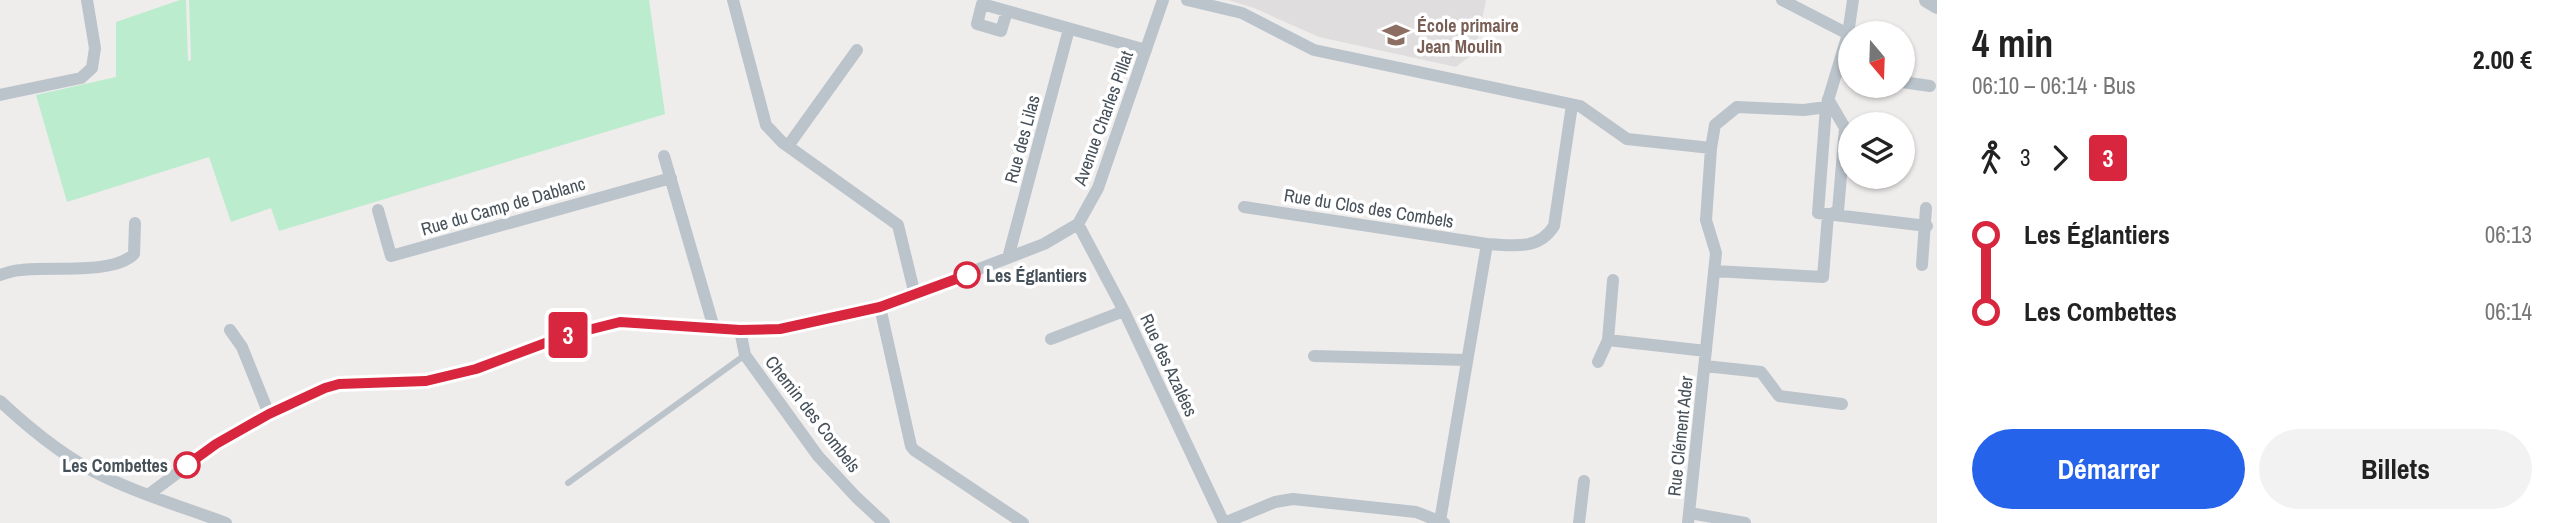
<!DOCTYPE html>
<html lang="fr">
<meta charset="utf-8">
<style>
:root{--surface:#fff;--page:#f2f2f2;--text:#222;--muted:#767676;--accent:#2563eb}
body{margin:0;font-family:"Archivo Narrow",sans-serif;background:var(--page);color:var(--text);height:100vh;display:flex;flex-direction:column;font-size:26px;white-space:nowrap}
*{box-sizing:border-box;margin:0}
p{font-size:23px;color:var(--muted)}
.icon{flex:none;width:38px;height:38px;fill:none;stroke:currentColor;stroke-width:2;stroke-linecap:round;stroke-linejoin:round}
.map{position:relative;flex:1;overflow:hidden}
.sheet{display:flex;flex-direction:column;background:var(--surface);width:630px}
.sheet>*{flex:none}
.badge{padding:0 14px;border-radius:5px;font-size:24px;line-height:46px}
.needle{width:46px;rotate:161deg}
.controls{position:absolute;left:1838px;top:21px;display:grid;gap:14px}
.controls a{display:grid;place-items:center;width:77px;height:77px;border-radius:50%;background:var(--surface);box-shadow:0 2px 5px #0004;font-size:35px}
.map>.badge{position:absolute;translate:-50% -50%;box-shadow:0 0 0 4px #fff}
.legs{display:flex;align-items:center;gap:10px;height:77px;padding:0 35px;font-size:23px}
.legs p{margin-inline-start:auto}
.overview{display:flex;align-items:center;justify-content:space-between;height:119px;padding:0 35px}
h1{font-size:38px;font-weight:700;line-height:52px}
.primary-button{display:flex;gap:14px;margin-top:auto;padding:14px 35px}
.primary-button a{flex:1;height:80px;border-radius:42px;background:var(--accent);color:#fff;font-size:28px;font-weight:700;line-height:80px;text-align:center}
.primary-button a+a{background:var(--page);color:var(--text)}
ul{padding:0 35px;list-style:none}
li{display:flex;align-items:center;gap:24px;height:77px;font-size:26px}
li i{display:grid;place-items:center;width:10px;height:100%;margin:0 9px;background:currentColor}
li i::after{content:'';width:18px;height:18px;margin:-9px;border:5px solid;border-radius:50%;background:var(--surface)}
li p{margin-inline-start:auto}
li:first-child i{background:linear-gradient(#0000 50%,currentColor 0)}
li:last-child i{background:linear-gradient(currentColor 50%,#0000 0)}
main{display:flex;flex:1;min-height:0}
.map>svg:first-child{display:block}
.education{fill:#e0ddde}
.green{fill:#bbecce}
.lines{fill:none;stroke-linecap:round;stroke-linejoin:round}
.service{stroke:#bbc4cb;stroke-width:6}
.minor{stroke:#bbc4cb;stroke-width:12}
.tertiary{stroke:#bbc4cb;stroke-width:16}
.line-1-casing{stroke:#fff;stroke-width:16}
.line-1{stroke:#d7263d;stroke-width:10}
.stop-1-dot{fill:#fff;stroke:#d7263d;stroke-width:3.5}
.labels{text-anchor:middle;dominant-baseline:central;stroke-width:7;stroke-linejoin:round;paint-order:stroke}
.education-label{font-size:18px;font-weight:bold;fill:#785e54;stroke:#fff;text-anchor:start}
.street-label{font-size:18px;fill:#465059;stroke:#fff}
.stop-label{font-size:18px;font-weight:bold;fill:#465059;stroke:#fff;text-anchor:start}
</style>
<main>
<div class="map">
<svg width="1937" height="523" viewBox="0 0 1937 523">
<rect width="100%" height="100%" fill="#efecec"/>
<path class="education" d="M1228 0H1486L1475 52 1456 67 1319 37 1254 8Z"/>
<path class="green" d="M180 0H186L188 61 191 60 189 0H649L665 114 279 231 271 208 231 222 209 157 67 202 36 95 116 77V22Z"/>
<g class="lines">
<path class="service" d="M568 483 745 355"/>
<path class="minor" d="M733 0 766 125 782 142 898 225 915 295
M1187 0 1242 13 1314 50 1580 106 1627 139 1711 148 1715 125 1737 107 1804 110 1826 107 1848 34 1853 0
M1782 0 1848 34
M1007 11 1001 31 977 24 982 4 1146 50
M1902 82 1930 86
M0 95 81 78 92 68 95 48 87 0
M1828 99 1845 128 1838 211 1828 215
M1826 107 1818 213 1927 226
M788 146 857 50
M664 156 714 328
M1244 207 1487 244
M378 210 391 256 671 178
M1078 224 1124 311 1224 523
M1008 258 1069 29
M1922 265 1926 208
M1714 271 1823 277 1828 215
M0 275C7 273 14 270 21 270 50 266 113 275 134 254L135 223
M880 307 911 446 914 450 1023 523
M230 330 242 347 269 414
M740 330 745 355 818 456 856 497 884 523
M1051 339 1124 311
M1608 340 1613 280
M1314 356 1467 360
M1598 362 1608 340 1706 351
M1705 366 1761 372 1779 396 1842 404
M0 401C31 430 66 459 105 477 144 496 186 508 226 523
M148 495 216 444 269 414 325 388 339 384 426 381 476 369 564 336 620 322 740 330 780 329 880 307 1044 244 1078 224 1098 188 1163 0
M1690 513 1745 523
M1440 521 1487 244C1514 245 1538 251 1554 226L1572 105
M1224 523 1275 502 1293 499 1416 512 1444 523
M1579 523 1584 481
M1688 523 1716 253 1706 220 1711 148"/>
<path class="tertiary" d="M1927 0 1937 6"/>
</g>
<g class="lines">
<defs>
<path id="line-1" d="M187 465 216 444 269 414 325 388 339 384 426 381 476 369 564 336 620 322 740 330 780 329 880 307 967 275"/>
</defs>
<use href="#line-1" class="line-1-casing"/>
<use href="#line-1" class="line-1"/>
</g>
<defs>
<symbol id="school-bare" viewBox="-9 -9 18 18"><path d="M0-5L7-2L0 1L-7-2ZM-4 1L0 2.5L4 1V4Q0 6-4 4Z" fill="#8d6e63" stroke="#fff" stroke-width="2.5" paint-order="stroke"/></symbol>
</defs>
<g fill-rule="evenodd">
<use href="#school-bare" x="1377" y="16" width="38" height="38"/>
</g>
<g class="stop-1-dot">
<circle cx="967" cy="275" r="12"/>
<circle cx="187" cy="465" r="12"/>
</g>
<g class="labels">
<g class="education-label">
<text x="1417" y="25">École primaire<tspan x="1417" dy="21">Jean Moulin</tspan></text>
</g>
<g class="street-label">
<text transform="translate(1103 118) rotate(-70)">Avenue Charles Pillat</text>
<text transform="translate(1022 139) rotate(-75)">Rue des Lilas</text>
<text transform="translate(503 206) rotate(-16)">Rue du Camp de Dablanc</text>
<text transform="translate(1369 208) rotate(9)">Rue du Clos des Combels</text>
<text transform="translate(1169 365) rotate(65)">Rue des Azalées</text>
<text transform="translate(813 414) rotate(52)">Chemin des Combels</text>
<text transform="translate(1680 436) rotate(-84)">Rue Clément Ader</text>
</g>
<g class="stop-label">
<text x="986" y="275">Les Églantiers</text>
<text x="168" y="465" text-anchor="end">Les Combettes</text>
</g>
</g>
</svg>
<div class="controls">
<a><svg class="needle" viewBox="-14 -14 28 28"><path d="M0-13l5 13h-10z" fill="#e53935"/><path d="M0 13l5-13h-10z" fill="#767676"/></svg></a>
<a><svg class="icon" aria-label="layers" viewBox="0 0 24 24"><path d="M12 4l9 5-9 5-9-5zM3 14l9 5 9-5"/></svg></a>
</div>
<b class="badge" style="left:568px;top:335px;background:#d7263d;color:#fff">3</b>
</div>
<section class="sheet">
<div class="overview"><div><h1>4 min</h1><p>06:10 – 06:14 · Bus</p></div><b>2.00 €</b></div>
<div class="legs"><svg class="icon" aria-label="walk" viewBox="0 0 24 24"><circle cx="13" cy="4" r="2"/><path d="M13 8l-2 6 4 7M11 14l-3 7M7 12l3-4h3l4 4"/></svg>3<svg class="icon" aria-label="forward" viewBox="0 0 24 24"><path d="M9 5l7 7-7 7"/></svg><b class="badge" style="background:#d7263d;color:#fff">3</b></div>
<ul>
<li><i style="color:#d7263d"></i><b>Les Églantiers</b><p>06:13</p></li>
<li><i style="color:#d7263d"></i><b>Les Combettes</b><p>06:14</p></li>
</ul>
<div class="primary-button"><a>Démarrer</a><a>Billets</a></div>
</section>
</main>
